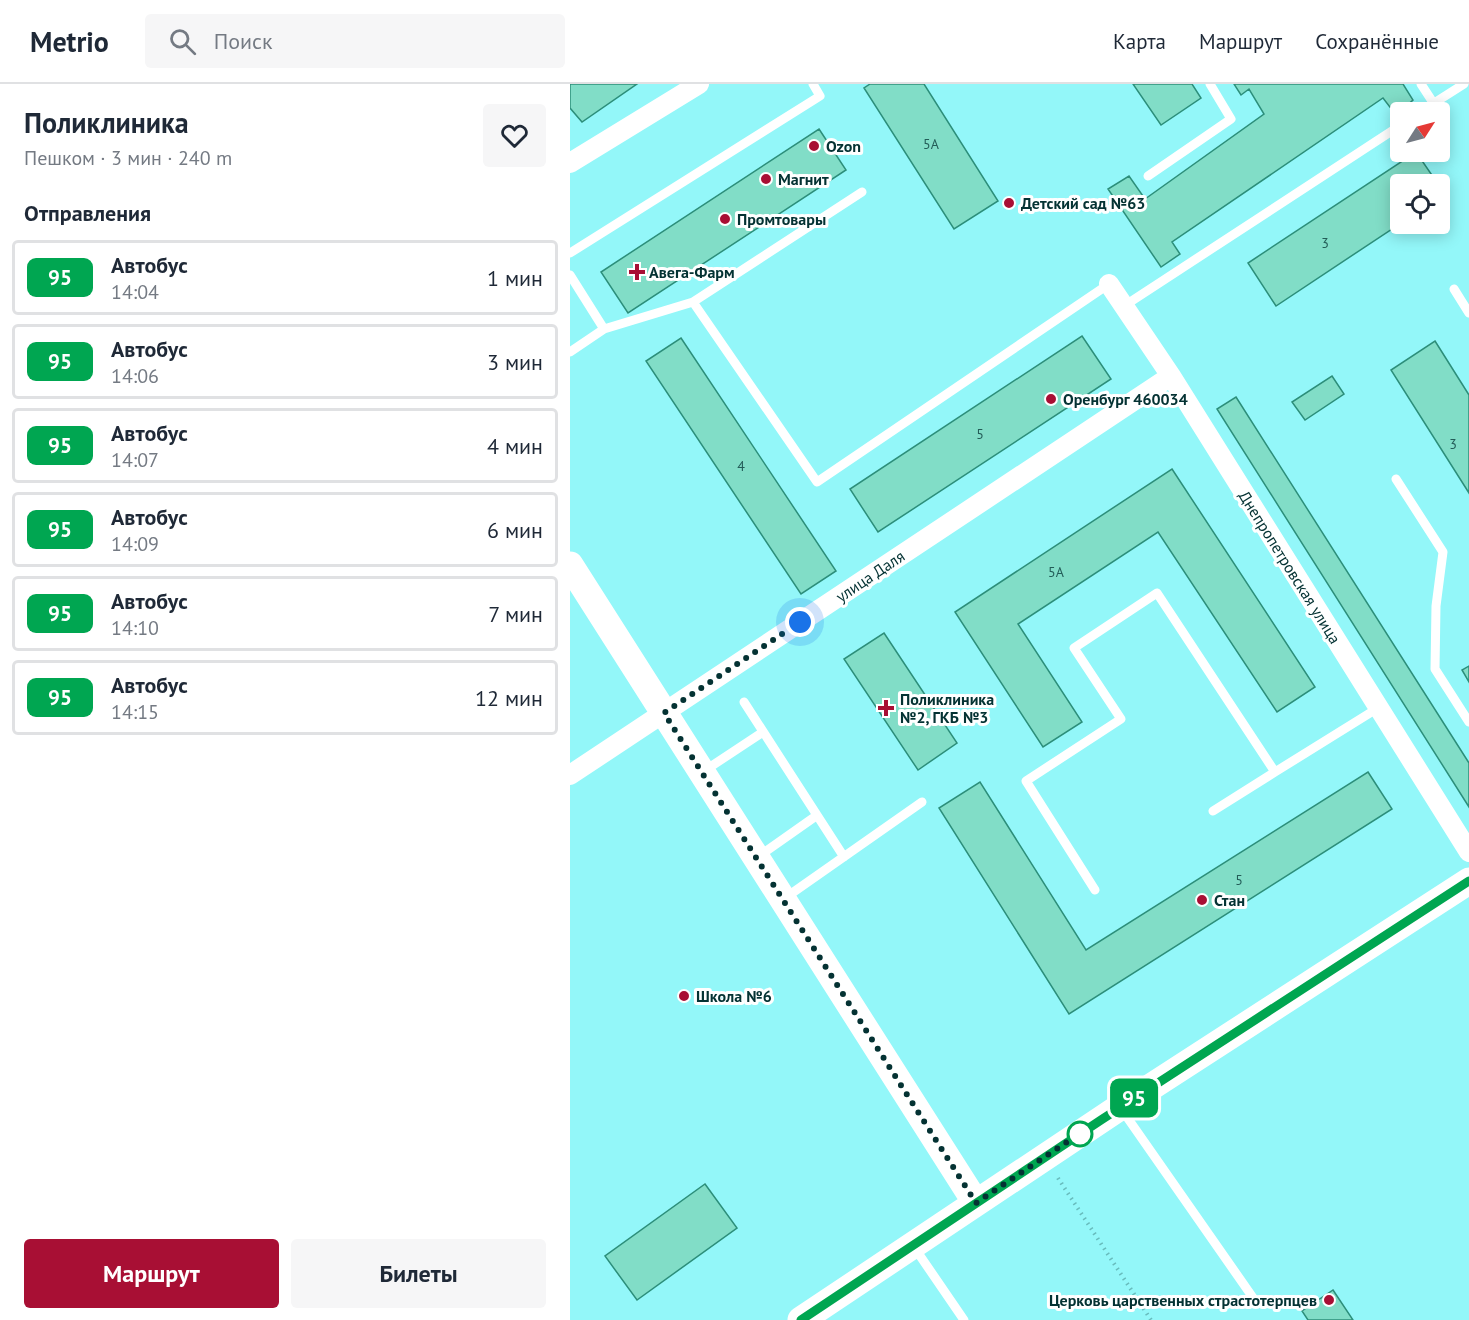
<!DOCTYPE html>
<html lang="ru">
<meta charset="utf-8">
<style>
:root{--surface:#fff;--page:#f6f6f7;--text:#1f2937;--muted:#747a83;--line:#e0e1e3;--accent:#a80f34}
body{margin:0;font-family:"PT Sans",sans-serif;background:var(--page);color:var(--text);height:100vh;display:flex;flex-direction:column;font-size:22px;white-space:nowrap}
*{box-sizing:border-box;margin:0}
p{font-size:20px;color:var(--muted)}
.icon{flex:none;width:33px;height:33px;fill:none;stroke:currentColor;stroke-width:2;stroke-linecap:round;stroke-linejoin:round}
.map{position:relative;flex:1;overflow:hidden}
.drawer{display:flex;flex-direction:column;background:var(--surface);width:570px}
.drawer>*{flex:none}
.badge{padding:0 12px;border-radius:9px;font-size:21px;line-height:39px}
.needle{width:39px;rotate:54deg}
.fabs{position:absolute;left:820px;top:18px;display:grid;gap:12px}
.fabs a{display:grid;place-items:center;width:60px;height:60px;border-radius:6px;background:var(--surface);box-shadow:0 3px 15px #0003;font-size:30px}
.you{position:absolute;width:30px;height:30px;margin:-15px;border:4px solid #fff;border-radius:50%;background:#1a73e8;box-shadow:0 0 0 9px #1a73e833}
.map>.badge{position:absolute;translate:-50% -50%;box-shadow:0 0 0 3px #fff}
h2{padding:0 24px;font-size:22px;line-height:54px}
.round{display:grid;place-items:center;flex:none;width:63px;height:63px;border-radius:6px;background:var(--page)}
.headline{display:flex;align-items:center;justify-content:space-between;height:102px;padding:0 24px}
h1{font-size:28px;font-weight:800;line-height:45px}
.primary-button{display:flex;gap:12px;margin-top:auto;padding:12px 24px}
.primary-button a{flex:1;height:69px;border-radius:6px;background:var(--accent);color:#fff;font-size:24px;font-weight:800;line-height:69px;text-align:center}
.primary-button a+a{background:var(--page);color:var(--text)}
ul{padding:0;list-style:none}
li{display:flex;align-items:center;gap:18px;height:75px;margin:0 12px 9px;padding:0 12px;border:3px solid var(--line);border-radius:6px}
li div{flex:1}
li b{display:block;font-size:22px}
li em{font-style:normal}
li .badge{min-width:66px;font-weight:700;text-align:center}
header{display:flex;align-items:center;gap:36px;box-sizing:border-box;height:84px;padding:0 30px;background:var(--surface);border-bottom:2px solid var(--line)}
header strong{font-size:28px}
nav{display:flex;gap:33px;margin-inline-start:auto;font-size:21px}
.search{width:420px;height:54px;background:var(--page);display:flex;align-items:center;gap:15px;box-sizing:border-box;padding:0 21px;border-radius:6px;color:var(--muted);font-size:22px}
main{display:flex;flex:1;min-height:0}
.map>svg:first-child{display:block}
.building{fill:#81ddc7;stroke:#2c8e7a;stroke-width:1.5}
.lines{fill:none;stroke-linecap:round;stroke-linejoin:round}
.path{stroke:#68bcbd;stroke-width:4;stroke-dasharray:1.5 4.5;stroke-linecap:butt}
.lane{stroke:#fff;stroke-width:9}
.street{stroke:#fff;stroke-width:20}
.secondary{stroke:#fff;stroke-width:27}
.line-casing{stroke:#fff;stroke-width:14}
.line{stroke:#00a651;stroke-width:9}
.walk{stroke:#043233;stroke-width:6;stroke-dasharray:0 10.8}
.poi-dot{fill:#a80f34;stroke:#fff;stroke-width:2}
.stop-dot{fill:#fff;stroke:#00a651;stroke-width:3}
.labels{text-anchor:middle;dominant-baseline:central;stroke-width:6;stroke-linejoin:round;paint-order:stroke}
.number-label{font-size:14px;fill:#235d58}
.poi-label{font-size:16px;font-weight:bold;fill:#043233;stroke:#fff;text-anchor:start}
.street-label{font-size:16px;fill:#043233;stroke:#fff}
</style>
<header>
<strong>Metrio</strong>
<div class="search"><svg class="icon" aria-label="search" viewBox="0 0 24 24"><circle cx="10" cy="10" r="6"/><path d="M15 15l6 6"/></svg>Поиск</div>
<nav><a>Карта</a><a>Маршрут</a><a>Сохранённые</a></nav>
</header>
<main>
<section class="drawer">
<div class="headline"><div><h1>Поликлиника</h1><p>Пешком · 3 мин · 240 m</p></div><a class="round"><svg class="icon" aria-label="heart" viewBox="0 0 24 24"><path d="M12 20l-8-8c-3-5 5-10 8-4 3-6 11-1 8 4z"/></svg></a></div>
<h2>Отправления</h2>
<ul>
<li><span class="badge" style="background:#00a651;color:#fff">95</span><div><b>Автобус</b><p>14:04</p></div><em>1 мин</em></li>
<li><span class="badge" style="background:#00a651;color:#fff">95</span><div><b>Автобус</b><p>14:06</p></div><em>3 мин</em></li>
<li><span class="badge" style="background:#00a651;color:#fff">95</span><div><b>Автобус</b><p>14:07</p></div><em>4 мин</em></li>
<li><span class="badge" style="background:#00a651;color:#fff">95</span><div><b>Автобус</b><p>14:09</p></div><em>6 мин</em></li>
<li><span class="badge" style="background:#00a651;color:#fff">95</span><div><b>Автобус</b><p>14:10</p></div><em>7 мин</em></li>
<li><span class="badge" style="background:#00a651;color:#fff">95</span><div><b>Автобус</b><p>14:15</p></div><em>12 мин</em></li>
</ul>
<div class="primary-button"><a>Маршрут</a><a>Билеты</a></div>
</section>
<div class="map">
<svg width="899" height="1236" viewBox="0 0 899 1236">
<rect width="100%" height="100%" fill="#93f7f9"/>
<path class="building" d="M0 0H67L12 38 0 24Z
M300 0H354L428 117 384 145 294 4Z
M563 0H622L631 14 591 41Z
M664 0H833L843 16 826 31 813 14 602 158 610 170 591 183 538 105 559 92 575 115 694 30 679 5 671 11Z
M249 45 276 86 58 229 31 188Z
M846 68 868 100H831V139L706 222 678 179Z
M512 252 541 295 308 448 280 405Z
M111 254 266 487 231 510 76 277Z
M865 257 899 311V409L821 286Z
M762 292 774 310 735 336 722 318Z
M666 313 899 679V723L647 325Z
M602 385 745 603 707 628 588 448 448 540 512 638 473 663 385 528Z
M314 549 387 659 348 686 274 575Z
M899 582V598L892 586Z
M798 688 822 725 499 930 369 724 410 698 516 866Z
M135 1100 167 1144 67 1216 35 1172Z
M763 1206 783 1236H738L732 1227Z"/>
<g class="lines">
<path class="path" d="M488 1094 581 1236"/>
<path class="lane" d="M851 0 864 20
M850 28 894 0
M578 92 661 35 640 0
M292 108 123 218 247 398 539 200
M0 169 250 12 243 0
M0 191 34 245 0 268
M884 205 899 229
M554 222 831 41
M34 245 123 218
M826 395 873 468 866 522 865 585 899 638
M174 618 274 773
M134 687 193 648
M643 727 705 688
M189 772 246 732
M525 806 456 697 551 635 504 564 587 509 705 688 808 624
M215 814 352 718
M552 1026 686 1218
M344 1163 394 1236"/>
<path class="street" d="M0 79 129 0
M539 200 601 292 899 768
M0 691 601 292"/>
<path class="secondary" d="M0 481 406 1119
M231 1236 550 1023 899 797"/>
</g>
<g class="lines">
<defs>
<path id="line" d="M231 1236 531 1036 899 797"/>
</defs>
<use href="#line" class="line-casing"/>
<use href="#line" class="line"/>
<path class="walk" d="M230 538 94 629 406 1119 512 1048 510 1050"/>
</g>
<g class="poi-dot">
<circle cx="244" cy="62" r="6"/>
<circle cx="196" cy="95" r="6"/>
<circle cx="439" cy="119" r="6"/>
<circle cx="155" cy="135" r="6"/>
<path d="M64 179h6v6h6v6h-6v6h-6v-6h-6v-6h6z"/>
<circle cx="481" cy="315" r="6"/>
<path d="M313 615h6v6h6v6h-6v6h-6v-6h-6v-6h6z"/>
<circle cx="632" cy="816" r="6"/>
<circle cx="114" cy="912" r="6"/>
<circle cx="759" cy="1216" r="6"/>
</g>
<circle class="stop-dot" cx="510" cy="1050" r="12"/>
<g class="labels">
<g class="number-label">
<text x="361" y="60">5А</text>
<text x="755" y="159">3</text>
<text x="410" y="350">5</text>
<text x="883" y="360">3</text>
<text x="171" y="382">4</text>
<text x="486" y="488">5А</text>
<text x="669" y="796">5</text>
</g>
<g class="poi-label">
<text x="256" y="62">Ozon</text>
<text x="208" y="95">Магнит</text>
<text x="451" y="119">Детский сад №63</text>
<text x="167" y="135">Промтовары</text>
<text x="79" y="188">Авега-Фарм</text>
<text x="493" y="315">Оренбург 460034</text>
<text x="330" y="615">Поликлиника<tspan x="330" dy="18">№2, ГКБ №3</tspan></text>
<text x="644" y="816">Стан</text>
<text x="126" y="912">Школа №6</text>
<text x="747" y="1216" text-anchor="end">Церковь царственных страстотерпцев</text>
</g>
<g class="street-label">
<text transform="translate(720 483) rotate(58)">Днепропетровская улица</text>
<text transform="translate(300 492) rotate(-34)">улица Даля</text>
</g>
</g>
</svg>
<div class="fabs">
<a><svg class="needle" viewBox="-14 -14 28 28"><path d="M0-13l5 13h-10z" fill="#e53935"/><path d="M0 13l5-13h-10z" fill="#747a83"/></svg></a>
<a><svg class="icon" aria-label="locate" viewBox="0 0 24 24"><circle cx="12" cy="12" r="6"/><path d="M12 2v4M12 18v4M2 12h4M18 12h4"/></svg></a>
</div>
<div class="you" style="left:230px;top:538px"></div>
<b class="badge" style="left:564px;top:1014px;background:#00a651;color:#fff">95</b>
</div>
</main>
